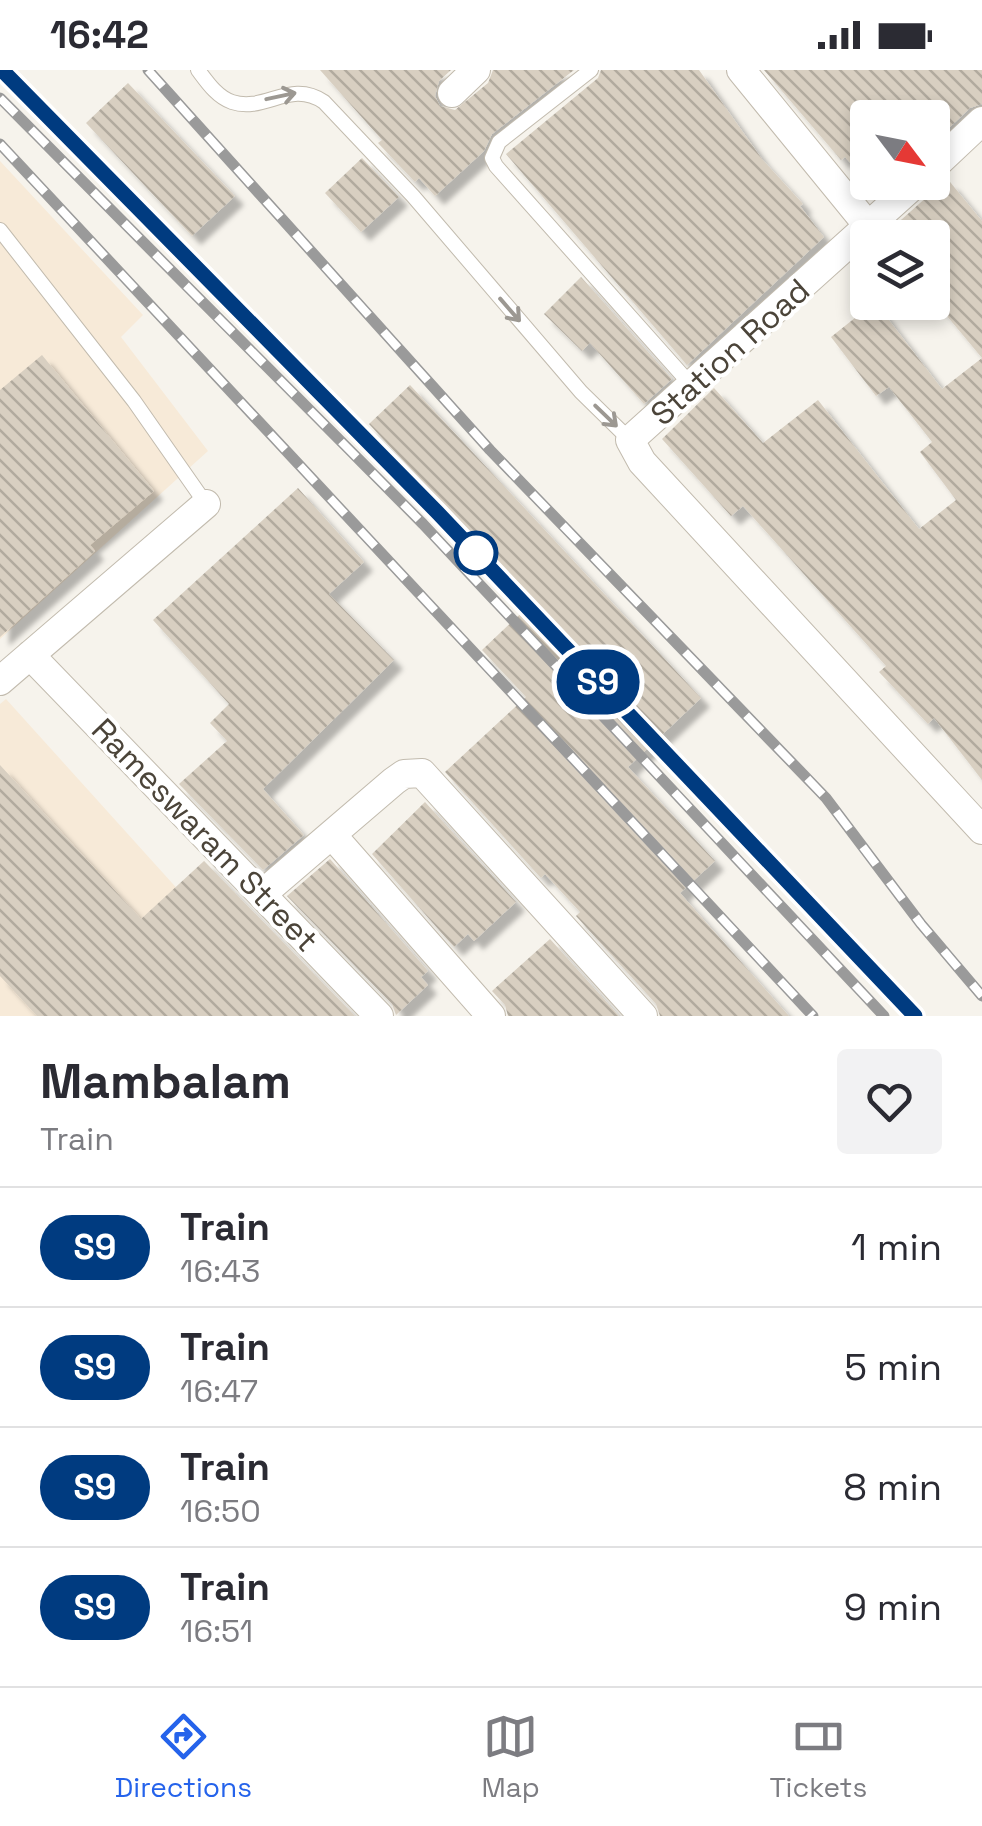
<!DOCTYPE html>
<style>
:root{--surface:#fff;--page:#f2f2f3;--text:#2b2b33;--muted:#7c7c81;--line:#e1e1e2;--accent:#2563eb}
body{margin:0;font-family:"Space Grotesk",sans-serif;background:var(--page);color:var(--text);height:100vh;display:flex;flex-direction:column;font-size:38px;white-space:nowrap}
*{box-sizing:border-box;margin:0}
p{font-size:32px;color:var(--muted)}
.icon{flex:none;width:55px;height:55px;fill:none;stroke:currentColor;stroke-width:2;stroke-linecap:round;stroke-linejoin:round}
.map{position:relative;height:946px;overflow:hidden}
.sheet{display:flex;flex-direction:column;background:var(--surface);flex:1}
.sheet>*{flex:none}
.badge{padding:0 20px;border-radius:32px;font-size:35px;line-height:65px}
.needle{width:65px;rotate:122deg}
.controls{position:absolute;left:850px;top:30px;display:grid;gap:20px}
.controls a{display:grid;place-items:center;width:100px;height:100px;border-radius:10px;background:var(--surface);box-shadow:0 5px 15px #0003;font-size:50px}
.map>.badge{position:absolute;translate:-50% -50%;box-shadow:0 0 0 5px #fff}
.round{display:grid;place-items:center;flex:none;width:105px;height:105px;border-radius:10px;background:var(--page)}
.head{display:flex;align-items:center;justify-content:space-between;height:170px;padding:0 40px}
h1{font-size:48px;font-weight:700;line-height:75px}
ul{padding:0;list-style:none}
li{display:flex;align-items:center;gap:30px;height:120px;padding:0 40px;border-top:2px solid var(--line)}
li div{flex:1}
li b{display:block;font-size:38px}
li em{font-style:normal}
li .badge{min-width:110px;font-weight:700;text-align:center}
.status{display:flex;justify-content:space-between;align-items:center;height:70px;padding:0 50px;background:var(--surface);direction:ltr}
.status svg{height:28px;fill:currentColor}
.tab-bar{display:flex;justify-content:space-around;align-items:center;height:140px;border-top:2px solid var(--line);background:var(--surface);font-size:28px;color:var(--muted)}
.tab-bar a{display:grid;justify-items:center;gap:5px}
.tab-bar .active{color:var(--accent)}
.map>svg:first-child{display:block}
.commercial{fill:#f7ead8}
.building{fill:url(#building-back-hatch);filter:url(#shadow)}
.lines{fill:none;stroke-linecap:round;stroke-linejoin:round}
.service-casing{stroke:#c2bbae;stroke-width:16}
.minor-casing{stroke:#c2bbae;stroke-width:30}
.service{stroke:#fff;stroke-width:14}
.minor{stroke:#fff;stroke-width:28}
.rail-casing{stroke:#9a9a9a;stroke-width:11}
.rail{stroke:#fff;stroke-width:8;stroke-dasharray:22;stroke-linecap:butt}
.oneway{stroke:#9c9892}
.line-casing{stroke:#fff;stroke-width:22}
.line{stroke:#003b80;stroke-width:15}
.stop-dot{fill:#fff;stroke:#003b80;stroke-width:5}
.labels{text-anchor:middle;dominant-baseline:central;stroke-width:8;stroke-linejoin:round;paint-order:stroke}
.street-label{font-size:32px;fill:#4b4439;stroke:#fff}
</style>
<div class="status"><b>16:42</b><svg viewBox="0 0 49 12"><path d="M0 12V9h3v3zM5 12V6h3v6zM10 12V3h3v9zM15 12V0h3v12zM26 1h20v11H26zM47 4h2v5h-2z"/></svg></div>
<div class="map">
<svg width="982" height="946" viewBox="0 0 982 946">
<defs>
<pattern id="building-back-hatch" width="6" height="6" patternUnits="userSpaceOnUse" patternTransform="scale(2.5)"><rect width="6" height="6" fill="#d8cfc1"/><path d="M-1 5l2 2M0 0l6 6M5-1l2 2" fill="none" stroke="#b1aa9e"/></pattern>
<filter id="shadow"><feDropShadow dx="9" dy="9" stdDeviation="2.5" flood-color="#0004"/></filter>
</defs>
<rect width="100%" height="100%" fill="#f6f3ec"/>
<path class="commercial" d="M0 91 143 245 121 267 208 381 0 569Z
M6 629 292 946H0V634Z"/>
<path class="building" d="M320 0H451L439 11 435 26 440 36 455 40 488 13 493 0H574L492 64 484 81 435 126 419 108 415 112 378 73 382 70Z
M601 0H699L762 89 803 134 800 136 824 167 687 295 506 84 598 8Z
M764 0H982V34L970 38 932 74V48H868V112L845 87 841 90Z
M128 13 235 126 192 166 86 53Z
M362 88 399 127 361 162 325 123Z
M941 112H950L982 151V710L934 648 928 654 879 602 886 596 743 436 731 446 662 369 714 318 763 373 818 330 919 459 956 430 920 382 932 372 889 317 876 326 831 267 875 232 942 319 982 288 932 228V168H917L901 150 929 125 934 115Z
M581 207 672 309 644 334 590 273 582 281 544 244Z
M42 285 154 421 90 475 95 481 0 567V320Z
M410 315 701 628 628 697 715 791 680 823 789 946H660L656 934 576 846 580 842 545 804 541 808 445 702 526 627 482 580 534 531 369 354Z
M298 418 364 492 329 524 394 590 263 719 304 765 263 800 179 714 227 671 210 653 229 634 153 550Z
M0 695 141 849 204 791 355 946H37L0 906Z
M425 732 516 832 474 871 468 864 454 877 372 784Z
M330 789 428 901 421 907 428 915 396 945 392 934 287 826Z
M550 869 619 946H508L505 935 492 921Z"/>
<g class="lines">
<defs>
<path id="service" d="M198 0C207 12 217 27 232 32 265 43 290 9 324 32L413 126 581 322 630 370
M591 0 499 72 492 88 496 96 692 316
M0 160 134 331 206 434"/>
<path id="minor" d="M741 0 870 158
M452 23 476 0
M932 98 982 51
M917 112 630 370 642 392 982 760
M30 585 379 946
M0 611 206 434
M332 765 491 946
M262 824 394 711 404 704 422 703 643 946"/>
</defs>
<use href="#service" class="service-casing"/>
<use href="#minor" class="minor-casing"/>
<use href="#service" class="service"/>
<use href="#minor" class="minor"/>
<defs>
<path id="rail" d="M2 0 437 442 915 946
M148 0 490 380 826 728 921 854 982 926
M0 28 423 454 884 946
M0 74 813 946"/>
</defs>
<use href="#rail" class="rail-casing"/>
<use href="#rail" class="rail"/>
</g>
<defs><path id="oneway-shaft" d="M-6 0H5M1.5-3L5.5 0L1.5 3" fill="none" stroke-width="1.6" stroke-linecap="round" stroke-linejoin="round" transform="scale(2.5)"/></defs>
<g class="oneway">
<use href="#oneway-shaft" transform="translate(281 26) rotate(-12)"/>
<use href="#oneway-shaft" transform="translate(510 240) rotate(49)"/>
<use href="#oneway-shaft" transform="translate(606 346) rotate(44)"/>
</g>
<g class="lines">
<defs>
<path id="line" d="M2 0 437 442 915 946"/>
</defs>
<use href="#line" class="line-casing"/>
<use href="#line" class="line"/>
</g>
<circle class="stop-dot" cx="476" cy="483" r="20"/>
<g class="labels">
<g class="street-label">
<text transform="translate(730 282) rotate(-42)">Station Road</text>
<text transform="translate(205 765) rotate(46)">Rameswaram Street</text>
</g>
</g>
</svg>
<div class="controls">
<a><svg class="needle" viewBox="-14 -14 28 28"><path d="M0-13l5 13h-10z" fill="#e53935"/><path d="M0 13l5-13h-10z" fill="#7c7c81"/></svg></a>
<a><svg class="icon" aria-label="layers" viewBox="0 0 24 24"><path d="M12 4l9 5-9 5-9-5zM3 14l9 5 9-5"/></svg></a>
</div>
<b class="badge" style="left:598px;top:612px;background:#003b80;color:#fff">S9</b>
</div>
<section class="sheet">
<div class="head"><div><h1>Mambalam</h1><p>Train</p></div><a class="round"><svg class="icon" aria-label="heart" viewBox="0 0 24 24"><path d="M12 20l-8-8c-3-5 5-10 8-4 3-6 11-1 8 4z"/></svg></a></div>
<ul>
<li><span class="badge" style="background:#003b80;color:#fff">S9</span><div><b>Train</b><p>16:43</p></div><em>1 min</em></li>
<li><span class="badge" style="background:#003b80;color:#fff">S9</span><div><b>Train</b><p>16:47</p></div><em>5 min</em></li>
<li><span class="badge" style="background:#003b80;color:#fff">S9</span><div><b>Train</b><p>16:50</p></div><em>8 min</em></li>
<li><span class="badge" style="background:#003b80;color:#fff">S9</span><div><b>Train</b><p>16:51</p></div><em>9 min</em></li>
</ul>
</section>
<nav class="tab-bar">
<a class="active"><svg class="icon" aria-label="directions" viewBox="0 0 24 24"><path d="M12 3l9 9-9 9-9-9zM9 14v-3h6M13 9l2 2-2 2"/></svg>Directions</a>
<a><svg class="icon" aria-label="map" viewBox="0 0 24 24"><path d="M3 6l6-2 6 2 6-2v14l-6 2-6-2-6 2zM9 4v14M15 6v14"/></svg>Map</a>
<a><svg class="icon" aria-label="tickets" viewBox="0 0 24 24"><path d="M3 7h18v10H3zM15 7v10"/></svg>Tickets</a>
</nav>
